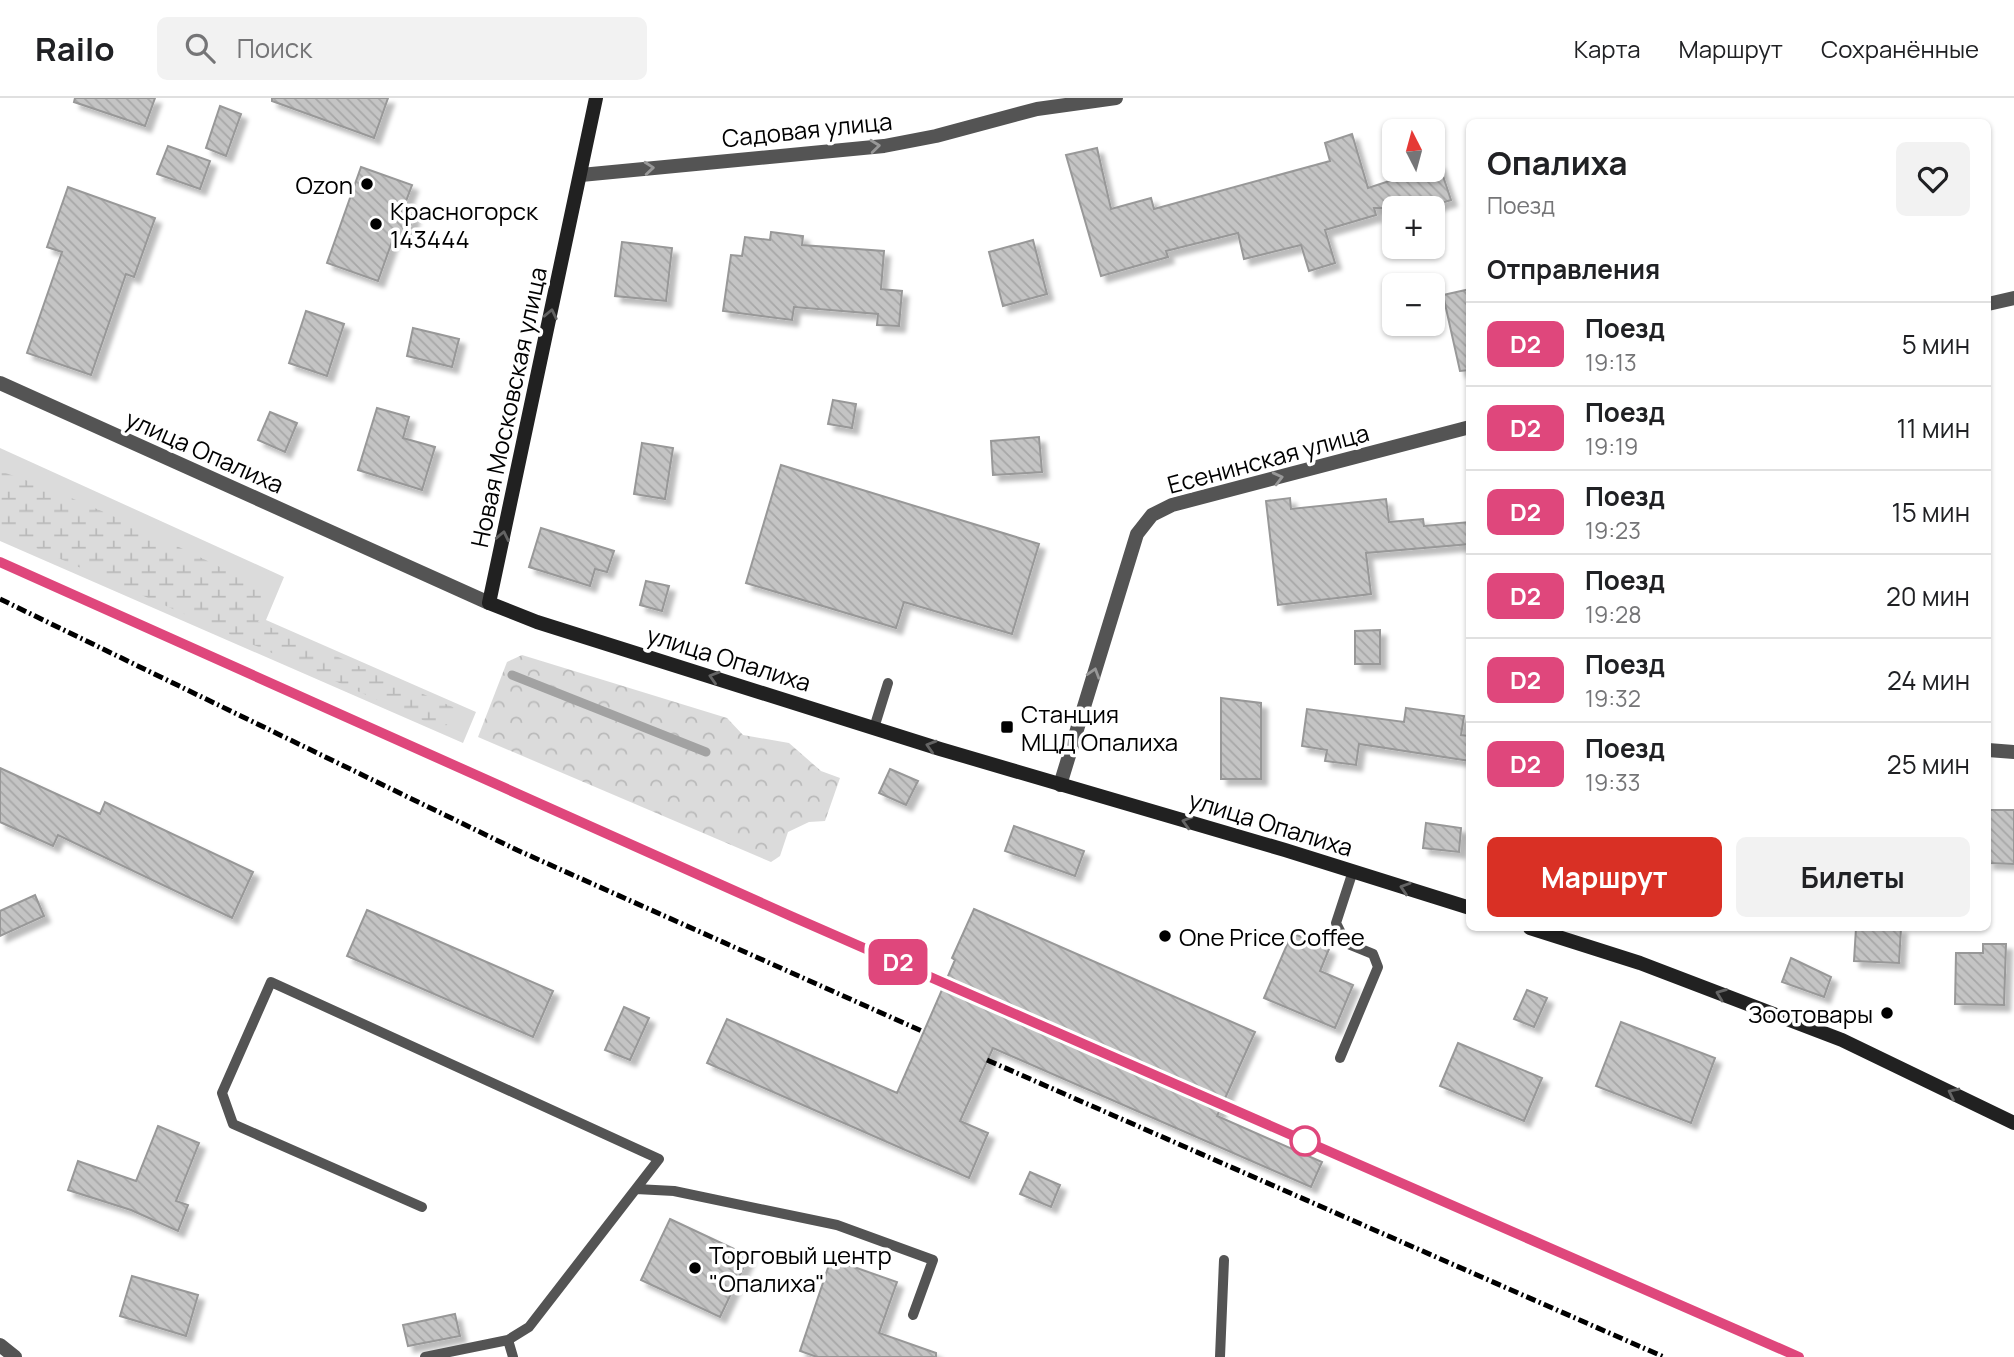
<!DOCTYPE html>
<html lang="ru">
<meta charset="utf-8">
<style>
:root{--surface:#fff;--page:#f2f2f2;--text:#202124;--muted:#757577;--line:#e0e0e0;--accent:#d93025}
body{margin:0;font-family:Manrope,sans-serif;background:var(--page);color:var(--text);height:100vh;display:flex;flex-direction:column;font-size:26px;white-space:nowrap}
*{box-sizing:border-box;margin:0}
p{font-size:23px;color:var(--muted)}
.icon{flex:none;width:38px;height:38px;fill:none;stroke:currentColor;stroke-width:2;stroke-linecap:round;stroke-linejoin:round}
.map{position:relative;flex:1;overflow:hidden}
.side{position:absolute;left:1466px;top:21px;width:525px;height:812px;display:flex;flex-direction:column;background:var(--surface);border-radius:10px;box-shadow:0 2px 5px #0004}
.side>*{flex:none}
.badge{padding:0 14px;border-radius:10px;font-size:24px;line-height:46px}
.needle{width:46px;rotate:354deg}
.buttons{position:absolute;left:1382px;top:21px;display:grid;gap:14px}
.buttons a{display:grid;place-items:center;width:63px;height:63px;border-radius:10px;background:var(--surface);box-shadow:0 2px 5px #0004;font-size:35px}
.map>.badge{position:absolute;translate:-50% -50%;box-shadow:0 0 0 4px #fff}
h2{padding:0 21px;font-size:26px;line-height:63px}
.round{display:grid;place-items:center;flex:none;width:74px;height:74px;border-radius:10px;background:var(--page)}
.head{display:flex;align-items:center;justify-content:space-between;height:119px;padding:0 21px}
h1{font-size:33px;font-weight:700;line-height:52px}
.action{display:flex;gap:14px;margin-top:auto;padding:14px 21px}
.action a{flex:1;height:80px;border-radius:10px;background:var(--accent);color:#fff;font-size:28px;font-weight:700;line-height:80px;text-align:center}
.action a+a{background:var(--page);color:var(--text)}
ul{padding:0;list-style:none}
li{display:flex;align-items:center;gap:21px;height:84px;padding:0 21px;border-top:2px solid var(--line)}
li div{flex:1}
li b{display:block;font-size:26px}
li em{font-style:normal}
li .badge{min-width:77px;font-weight:700;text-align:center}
header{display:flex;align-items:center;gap:42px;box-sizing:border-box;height:98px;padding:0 35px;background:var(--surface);border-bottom:2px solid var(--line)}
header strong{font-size:33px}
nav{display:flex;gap:38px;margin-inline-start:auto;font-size:24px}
.search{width:490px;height:63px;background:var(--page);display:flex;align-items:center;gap:18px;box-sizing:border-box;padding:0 24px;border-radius:10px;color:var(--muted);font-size:26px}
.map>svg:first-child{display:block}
.green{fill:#dbdbdb}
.forest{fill:url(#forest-crowns)}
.wetland{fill:url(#wetland-marsh)}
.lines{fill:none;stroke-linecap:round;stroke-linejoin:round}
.stream{stroke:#a2a2a2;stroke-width:9}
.building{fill:url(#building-back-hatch);stroke:#989898;stroke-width:2;filter:url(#shadow)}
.lane{stroke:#545454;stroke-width:10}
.street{stroke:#545454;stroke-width:14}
.secondary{stroke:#212121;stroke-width:14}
.rail{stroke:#000;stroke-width:5;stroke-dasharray:10 3.5 2 3.5;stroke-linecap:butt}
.oneway{stroke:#989898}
.oneway2{stroke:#646464}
.line-casing{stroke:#fff;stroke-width:16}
.line{stroke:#df477c;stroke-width:10}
.poi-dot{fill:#000;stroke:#fff;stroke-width:2.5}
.stop-dot{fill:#fff;stroke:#df477c;stroke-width:3.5}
.labels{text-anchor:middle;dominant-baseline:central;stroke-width:7;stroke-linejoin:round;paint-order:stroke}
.street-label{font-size:24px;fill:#000;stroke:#fff}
.poi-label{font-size:24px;fill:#000;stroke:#fff;text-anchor:start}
</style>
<header>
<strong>Railo</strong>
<div class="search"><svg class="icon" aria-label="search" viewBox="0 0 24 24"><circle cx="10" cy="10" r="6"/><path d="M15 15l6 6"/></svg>Поиск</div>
<nav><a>Карта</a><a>Маршрут</a><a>Сохранённые</a></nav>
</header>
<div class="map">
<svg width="2014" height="1259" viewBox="0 0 2014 1259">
<defs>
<pattern id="forest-crowns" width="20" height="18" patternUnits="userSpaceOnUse" patternTransform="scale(1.75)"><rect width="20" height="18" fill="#dbdbdb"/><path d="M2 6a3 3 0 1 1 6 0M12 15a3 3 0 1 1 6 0" fill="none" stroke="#bababa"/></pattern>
<pattern id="wetland-marsh" width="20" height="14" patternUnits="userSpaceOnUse" patternTransform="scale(1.75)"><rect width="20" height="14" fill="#dbdbdb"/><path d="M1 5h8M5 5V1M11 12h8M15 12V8" fill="none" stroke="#bababa"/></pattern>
<pattern id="building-back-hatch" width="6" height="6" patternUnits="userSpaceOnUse" patternTransform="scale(1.75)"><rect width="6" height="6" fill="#c4c4c4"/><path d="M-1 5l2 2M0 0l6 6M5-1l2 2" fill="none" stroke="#a7a7a7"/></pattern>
<filter id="shadow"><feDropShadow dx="6" dy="6" stdDeviation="2" flood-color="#0004"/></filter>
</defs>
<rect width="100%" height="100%" fill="#fff"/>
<path class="green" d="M0 350 284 479 266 522 476 614 463 645 0 443Z"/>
<path class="forest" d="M522 557 727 620 743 637 789 645 821 673 840 680 825 723 809 724 788 734 780 758 771 764 478 639 507 564Z"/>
<path class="wetland" d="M0 373C92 404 178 449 265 491L268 499 258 524 455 610 448 627 436 628 0 434Z"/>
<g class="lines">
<path class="stream" d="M512 577 706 654"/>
</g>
<path class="building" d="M75 0H155L145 28 74 4Z
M272 0H388L374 40 272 3Z
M220 8 241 16 226 58 206 50Z
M1352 36 1368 90 1423 72H1433V68L1439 66 1451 102 1425 110H1374L1376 117 1325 132 1335 165 1309 173 1301 147 1244 161 1238 135 1166 153 1168 159 1101 178 1066 57 1097 50 1111 111 1151 100 1154 111 1330 63 1325 45Z
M168 48 210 63 200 91 157 76Z
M361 69 412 87 402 114 414 118 405 142 394 138 378 183 327 165Z
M68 89 155 120 134 179 126 176 91 277 27 255 62 154 47 149Z
M771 134 803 138 802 147 884 153 881 191 902 193 899 228 877 227 878 216 794 209 792 222 723 213 731 157 742 158 745 139 770 142Z
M1033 142 1047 196 1003 208 989 154Z
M622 144 672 150 666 203 615 198Z
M1470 191V272L1460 273 1443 197Z
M306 213 344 226 327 278 289 265Z
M413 230 459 241 452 269 407 258Z
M833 302 856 306 852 330 828 326Z
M377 310 409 319 403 340 435 349 422 392 358 372Z
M270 314 297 325 285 354 258 342Z
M1039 339 1042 374 993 377 991 343Z
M642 345 673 350 665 401 634 396Z
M781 367 1039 446 1012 536 904 504 896 530 746 485Z
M1290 400 1291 411 1386 401 1389 424 1423 421 1424 428 1470 424V446L1366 455 1371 496 1278 507 1266 403Z
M541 430 614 453 607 474 595 471 590 488 529 469Z
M646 483 669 488 662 513 640 507Z
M1380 532V566H1355V533Z
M1221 600 1261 605V681H1221Z
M1406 610 1464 618 1461 637 1470 638V663L1359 646 1356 667 1325 663 1327 652 1302 648 1307 611 1404 624Z
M0 670 100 716 105 704 253 774 232 820 58 737 53 748 0 724Z
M890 671 918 683 906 707 879 695Z
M1988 712H2014V766L1988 765Z
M1426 725 1461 730 1459 754 1423 750Z
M1014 728 1084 753 1075 778 1005 753Z
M35 797 44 818 0 838V813Z
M974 811 1255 934 1217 1018 1322 1064 1311 1089 993 950 960 1023 988 1035 969 1080 707 965 727 921 897 995 955 862 952 860Z
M367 812 553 893 533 939 347 858Z
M1856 830H1901L1899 865 1854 863Z
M1292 835 1329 851 1320 873 1353 887 1335 930 1264 900Z
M1983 846H2006L2004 907 1955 906 1956 855H1983Z
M1791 860 1831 879 1824 899 1782 884Z
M1527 892 1547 900 1534 929 1514 921Z
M624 909 649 920 630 962 605 952Z
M1621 924 1715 960 1691 1025 1596 988Z
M1458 945 1542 980 1524 1023 1440 988Z
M158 1028 199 1045 176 1103 188 1107 178 1133 131 1112 68 1092 78 1063 136 1083Z
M1030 1074 1060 1087 1051 1109 1020 1096Z
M670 1121 749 1158 720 1219 641 1182Z
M831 1161 897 1184 879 1235 936 1255V1259H817L800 1253Z
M132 1178 198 1197 186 1238 120 1218Z
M455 1216 460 1238 408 1248 403 1227Z"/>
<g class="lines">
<path class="lane" d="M874 630 888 585
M1340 960 1378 869 1373 856 1346 845 1336 825 1353 773
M636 1091 674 1093 837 1127 933 1162 913 1217
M422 1109 233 1026 222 995 271 884 659 1061 529 1229 508 1242 425 1259
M508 1242 513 1259
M1220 1259 1224 1162"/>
<path class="street" d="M581 77 884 48 936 38 1037 11 1116 0
M1988 206 2014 200
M0 285 489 505
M1988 652 2014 654
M1060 687 1137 436 1152 417 1172 407 1470 329
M0 1247 15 1259"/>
<path class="secondary" d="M596 0 489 505 537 524 940 651 1285 752 1470 810
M1530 830 1640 865 1842 942 2014 1025"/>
<path class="rail" d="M0 464 945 885
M0 501 517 752 924 934
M1054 933 1798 1259
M987 962 1664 1259"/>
</g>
<defs><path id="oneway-chevron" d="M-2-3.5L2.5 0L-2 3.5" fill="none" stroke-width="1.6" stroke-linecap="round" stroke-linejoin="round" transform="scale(1.75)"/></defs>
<g class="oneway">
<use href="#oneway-chevron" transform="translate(875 48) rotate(-6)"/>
<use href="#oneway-chevron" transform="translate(649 70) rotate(-5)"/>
<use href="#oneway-chevron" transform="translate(1278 380) rotate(-14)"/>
<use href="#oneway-chevron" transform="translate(1094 575) rotate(-73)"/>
</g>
<g class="oneway2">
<use href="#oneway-chevron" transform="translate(551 216) rotate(-78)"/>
<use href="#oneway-chevron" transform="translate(503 438) rotate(-78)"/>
<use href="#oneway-chevron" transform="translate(714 579) rotate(-163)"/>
<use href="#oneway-chevron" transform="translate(931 648) rotate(-163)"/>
<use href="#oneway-chevron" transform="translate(1187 724) rotate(-164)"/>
<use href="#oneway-chevron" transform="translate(1405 790) rotate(-162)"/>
<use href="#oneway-chevron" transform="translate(1721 896) rotate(-159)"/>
<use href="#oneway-chevron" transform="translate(1953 995) rotate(-154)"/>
</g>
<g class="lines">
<defs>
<path id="line" d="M0 464 793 819 1799 1259"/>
</defs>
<use href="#line" class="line-casing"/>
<use href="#line" class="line"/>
</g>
<g class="poi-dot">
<circle cx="367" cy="86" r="7"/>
<circle cx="376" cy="126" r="7"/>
<rect x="1000" y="622" width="14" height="14" rx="3.5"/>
<circle cx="1165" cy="838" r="7"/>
<circle cx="1887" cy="915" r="7"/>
<circle cx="695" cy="1170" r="7"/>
</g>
<circle class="stop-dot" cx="1305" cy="1043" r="14"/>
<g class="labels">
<g class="street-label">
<text transform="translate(807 31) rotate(-6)">Садовая улица</text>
<text transform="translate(508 309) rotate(-78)">Новая Московская улица</text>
<text transform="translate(205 353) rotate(24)">улица Опалиха</text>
<text transform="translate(1268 360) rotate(-15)">Есенинская улица</text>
<text transform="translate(729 560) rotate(17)">улица Опалиха</text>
<text transform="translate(1271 725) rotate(17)">улица Опалиха</text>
</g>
<g class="poi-label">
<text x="353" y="86" text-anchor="end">Ozon</text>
<text x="390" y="112">Красногорск<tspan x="390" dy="28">143444</tspan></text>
<text x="1021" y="615">Станция<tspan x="1021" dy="28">МЦД Опалиха</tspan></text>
<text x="1179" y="838">One Price Coffee</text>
<text x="1873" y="915" text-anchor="end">Зоотовары</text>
<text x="709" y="1156">Торговый центр<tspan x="709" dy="28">"Опалиха"</tspan></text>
</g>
</g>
</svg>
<div class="buttons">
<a><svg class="needle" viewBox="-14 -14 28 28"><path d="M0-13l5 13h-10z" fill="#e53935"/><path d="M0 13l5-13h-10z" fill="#757577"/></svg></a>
<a>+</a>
<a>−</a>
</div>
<b class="badge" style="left:898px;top:864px;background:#df477c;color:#fff">D2</b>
<section class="side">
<div class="head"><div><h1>Опалиха</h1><p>Поезд</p></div><a class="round"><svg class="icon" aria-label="heart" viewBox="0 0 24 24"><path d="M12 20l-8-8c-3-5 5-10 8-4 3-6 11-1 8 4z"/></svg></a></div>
<h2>Отправления</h2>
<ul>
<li><span class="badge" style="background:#df477c;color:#fff">D2</span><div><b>Поезд</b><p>19:13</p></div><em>5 мин</em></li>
<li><span class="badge" style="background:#df477c;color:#fff">D2</span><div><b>Поезд</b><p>19:19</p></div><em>11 мин</em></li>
<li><span class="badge" style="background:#df477c;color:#fff">D2</span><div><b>Поезд</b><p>19:23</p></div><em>15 мин</em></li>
<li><span class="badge" style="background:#df477c;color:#fff">D2</span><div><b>Поезд</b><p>19:28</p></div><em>20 мин</em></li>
<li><span class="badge" style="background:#df477c;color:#fff">D2</span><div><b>Поезд</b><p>19:32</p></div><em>24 мин</em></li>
<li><span class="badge" style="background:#df477c;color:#fff">D2</span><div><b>Поезд</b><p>19:33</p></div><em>25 мин</em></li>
</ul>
<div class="action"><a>Маршрут</a><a>Билеты</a></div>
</section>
</div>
